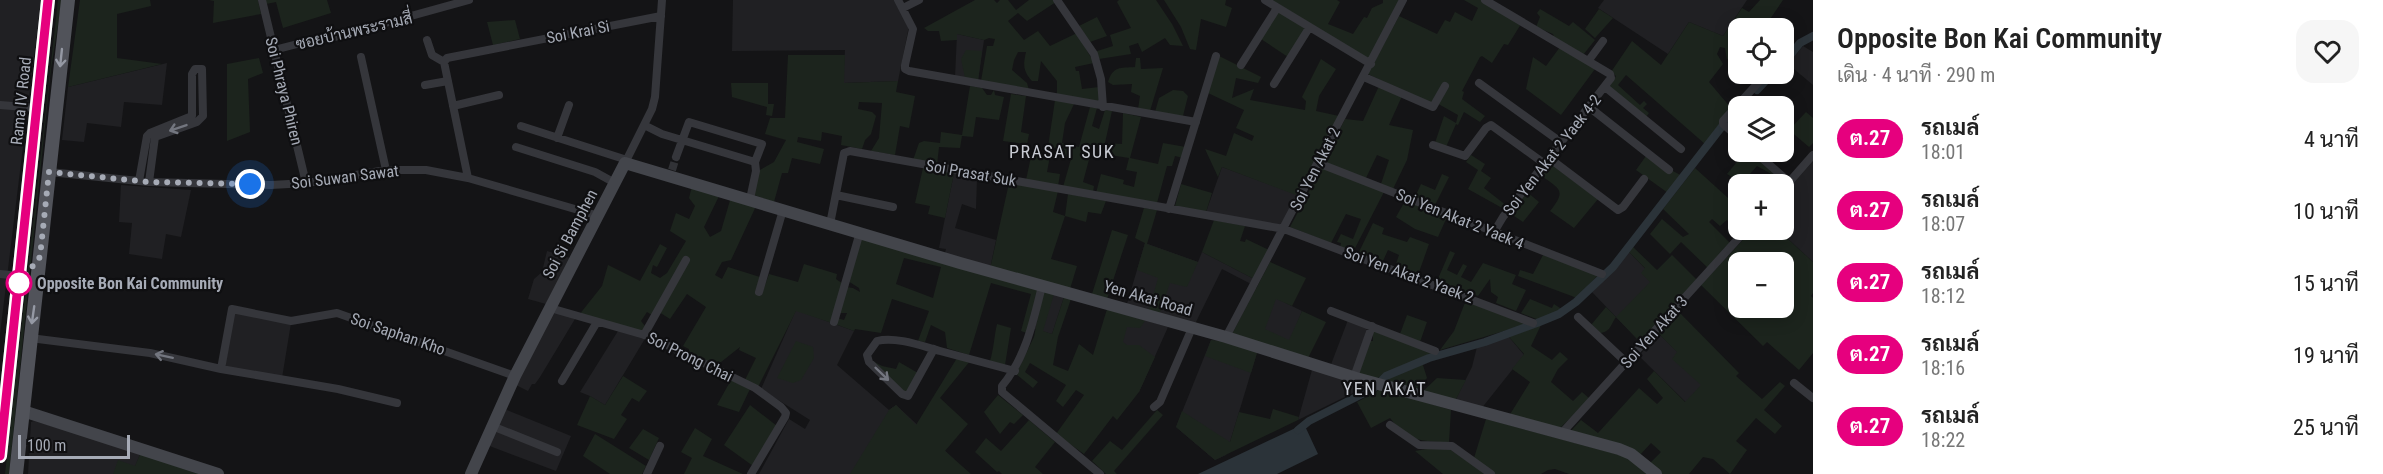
<!DOCTYPE html>
<html lang="th">
<meta charset="utf-8">
<style>
:root{--surface:#fff;--page:#f6f6f6;--text:#222;--muted:#767676}
body{margin:0;font-family:"Roboto Condensed",Sarabun,sans-serif;background:var(--page);color:var(--text);height:100vh;display:flex;flex-direction:column;font-size:22px;white-space:nowrap}
*{box-sizing:border-box;margin:0}
p{font-size:20px;color:var(--muted)}
.icon{flex:none;width:33px;height:33px;fill:none;stroke:currentColor;stroke-width:2;stroke-linecap:round;stroke-linejoin:round}
.map{position:relative;flex:1;overflow:hidden}
.side{display:flex;flex-direction:column;background:var(--surface);width:570px}
.side>*{flex:none}
.badge{padding:0 12px;border-radius:20px;font-size:21px;line-height:39px}
.tools{position:absolute;left:1728px;top:18px;display:grid;gap:12px}
.tools a{display:grid;place-items:center;width:66px;height:66px;border-radius:12px;background:var(--surface);box-shadow:0 3px 15px #0003;font-size:30px}
.scale{position:absolute;left:18px;bottom:15px;width:112px;box-sizing:border-box;padding-left:6px;border:3px solid #a6abb6;border-top:0;font-size:16px;line-height:21px;white-space:nowrap;color:#a6abb6;-webkit-text-stroke:4px #0f0f11;paint-order:stroke}
.you{position:absolute;width:30px;height:30px;margin:-15px;border:4px solid #fff;border-radius:50%;background:#1a73e8;box-shadow:0 0 0 9px #1a73e833}
.map>.badge{position:absolute;translate:-50% -50%;box-shadow:0 0 0 3px #fff}
.round{display:grid;place-items:center;flex:none;width:63px;height:63px;border-radius:18px;background:var(--page)}
.headline{display:flex;align-items:center;justify-content:space-between;height:102px;padding:0 24px}
h1{font-size:28px;font-weight:600;line-height:45px}
ul{padding:0;list-style:none}
li{display:flex;align-items:center;gap:18px;height:72px;padding:0 24px}
li div{flex:1}
li b{display:block;font-size:22px}
li em{font-style:normal}
li .badge{min-width:66px;font-weight:700;text-align:center}
main{display:flex;flex:1;min-height:0}
.map>svg:first-child{display:block}
.built{fill:#202023}
.green{fill:#1c241d;fill-rule:evenodd}
.water{fill:#2b3339}
.lines{fill:none;stroke-linecap:round;stroke-linejoin:round}
.canal{stroke:#2b3339;stroke-width:8}
.street-tunnel{stroke:#313236;stroke-width:8;stroke-dasharray:8 4;stroke-linecap:butt}
.street{stroke:#35363b;stroke-width:8}
.secondary{stroke:#43454b;stroke-width:12}
.primary{stroke:#51535a;stroke-width:14}
.oneway{stroke:#9599a4}
.oneway2{stroke:#73767f}
.line-casing{stroke:#fff;stroke-width:14}
.line{stroke:#e6007e;stroke-width:9}
.walk{stroke:#a6abb6;stroke-width:6;stroke-dasharray:0 10.8}
.stop-dot{fill:#fff;stroke:#e6007e;stroke-width:3}
.labels{text-anchor:middle;dominant-baseline:central;stroke-width:4.5;stroke-linejoin:round;paint-order:stroke}
.street-label{font-size:16px;fill:#a6abb6;stroke:#0f0f11}
.stop-label{font-size:16px;font-weight:bold;fill:#a6abb6;stroke:#0f0f11;text-anchor:start}
.neighbourhood-label{font-size:18px;letter-spacing:1.5px;fill:#c7cad2;stroke:#0f0f11}
</style>
<main>
<div class="map">
<svg width="1813" height="474" viewBox="0 0 1813 474">
<rect width="100%" height="100%" fill="#141416"/>
<path class="built" d="M0 0H41L0 334Z
M733 0H894L909 26 898 81 843 83 845 50 732 51Z
M1604 0H1747L1723 36 1689 22 1668 54 1598 8Z
M957 34 984 40 978 81 955 77Z
M1803 46 1813 52V85L1788 64Z
M167 63 162 105 124 102 121 127 87 123 84 142 62 140 68 87Z
M1813 161V262L1778 230H1784V194Z
M1222 167 1298 195 1281 225 1206 212Z
M954 173 966 178 969 176 977 178 976 209 962 204 955 228 996 240 990 269 945 253 946 249 939 248Z
M121 185 191 190 181 237 166 234 162 259 129 254 132 223 119 222Z
M1145 243 1198 262 1202 252 1254 279 1251 284 1222 269 1194 326 1126 307Z
M547 251 570 258 546 304 528 299 534 279 542 272Z
M1629 252 1678 302 1640 342 1592 292Z
M1255 288 1302 311 1285 354 1259 346 1226 455 1215 460 1176 427 1211 340 1229 342Z
M1043 291 1064 297 1052 334 1035 329Z
M551 310 575 319 540 377 535 384H532L528 391 514 384Z
M796 310 854 331 837 365 889 410 896 405 954 459 943 474H759L789 419 805 429 810 420 761 389Z
M234 312 291 323 282 378 225 368Z
M1123 314 1168 327 1139 392 1119 376Z
M1348 320 1367 328 1353 374 1330 367Z
M618 331 646 337 605 405 590 396 580 392Z
M1658 333 1719 393 1699 415 1639 356Z
M1509 337 1524 355 1481 409 1454 403 1472 367 1477 347Z
M1312 370 1369 385 1298 420Z
M502 408 571 436 556 471 487 445Z
M34 421 141 452 132 474H28L31 422Z"/>
<path class="green" d="M58 0H62L51 69 9 474H5Z
M80 0H150L151 6 117 14V58L162 64 68 87Z
M209 0H258L261 14 213 23 214 1Z
M265 0H327L331 13 283 28 276 2 266 4Z
M975 0H994L997 3 1000 0H1008L1016 10 1029 0H1054L1056 2 1027 21 1018 13 1008 21 1024 40 1038 31 1050 46 1077 33 1094 63 1075 67 1076 71H1079L1082 89 1099 87V104L1057 95V81L1041 61 1038 81H1032C1023 71 1023 65 1026 52H1018L1014 60 1012 70 1027 83 1029 90 981 81 987 46H993L995 39 989 38 984 40 957 34V40L941 41 939 31H928L924 28Z
M1119 0H1156L1172 24 1183 46 1170 45 1165 38 1142 52 1138 43 1129 46 1131 54 1099 59 1094 52 1113 46 1110 35 1131 28 1117 2Z
M1164 0H1226L1225 5 1232 8 1226 27 1201 19 1196 50 1190 49 1181 27Z
M1272 0H1337L1340 2 1328 24 1353 34 1364 17 1367 18 1372 8 1383 3V0H1400L1370 60Z
M1464 0H1482L1521 24 1508 45 1504 44 1492 63 1482 56 1480 57 1462 91 1464 92 1462 99 1485 116 1480 122 1464 112 1458 125 1456 124 1446 147 1435 143 1444 116 1456 123 1458 115 1433 101 1431 105 1368 74 1399 16 1437 34 1445 20 1450 22 1455 12 1472 21 1478 8Z
M1760 0H1783L1764 28H1738V64L1730 56 1727 60 1725 48 1720 47 1717 54 1723 64 1709 82 1731 108 1705 144 1626 75 1618 85 1640 105 1644 101 1647 104 1643 108 1649 113 1646 117 1609 87 1616 76 1611 72 1632 41 1661 65 1689 22 1723 36 1742 8 1749 12Z
M1540 9 1569 26 1573 22 1595 40 1583 55 1554 37 1553 34 1536 27 1540 17 1537 13Z
M1599 9 1613 18 1595 38 1585 29Z
M1277 11 1306 28 1288 57 1261 39Z
M1097 17 1107 36 1090 42 1079 26Z
M515 20 520 39 493 45 487 22Z
M1560 47 1595 69 1561 115 1526 89 1533 57 1546 66Z
M966 50 982 51 978 81 965 78 961 59Z
M788 55H845L844 83 898 81 896 92 915 96 909 128 900 126 895 155 871 151 879 138 882 103 859 102 858 109 872 112 876 116 871 134 865 140 862 149 841 145 842 136 822 132 821 141 798 137 797 142 824 149 820 164 792 158 788 173H782L774 202 754 195 758 171 774 162 786 140 765 134 770 118H785Z
M1219 56 1261 77 1258 83 1236 78 1232 98 1254 89 1250 100 1305 110 1306 101 1302 97 1321 59 1336 69 1319 96 1316 111 1339 116 1296 195 1222 167 1218 177 1205 149 1226 156 1234 133 1252 141 1254 136 1236 128 1244 110 1208 93Z
M259 58 263 73 248 79 250 132 227 141V64Z
M1136 58H1140L1141 69 1163 68 1150 111 1138 109 1140 96 1131 92 1132 84 1113 85 1108 82C1113 66 1120 68 1135 67Z
M731 83H768V104H774L772 116 766 115 767 107 732 97Z
M970 86 982 88 987 95H991L994 90 995 95 1004 97 999 120 976 117 973 137 962 136 960 148 939 147 937 165 913 160 919 143 924 141 940 143 941 132 962 135Z
M1379 86 1402 96 1389 125 1413 130 1407 160 1393 189 1381 184 1389 160 1377 155 1366 178 1323 163 1345 119 1363 121Z
M1173 90 1183 91 1188 96 1183 116 1155 112 1159 98Z
M1011 94 1026 96 1021 132 1029 134 1027 144 1003 141Z
M1055 100 1074 104 1065 123 1062 143 1079 147 1090 107 1097 108 1092 126 1099 129 1105 110 1112 111 1105 143 1122 144 1123 113 1141 117 1130 158 1158 164 1163 143 1186 147 1183 158 1175 156 1172 166H1167L1157 203 1096 193 1101 174 1124 180 1123 184 1134 187 1137 172 1126 170 1129 158 1091 152 1083 182 1094 186 1093 192 1063 187 1071 159 1064 156 1065 150 1048 147Z
M1806 112 1813 118V143L1809 147 1789 130Z
M1032 152 1050 156 1047 172 1060 174 1058 186 1026 180Z
M1745 152H1752L1778 174 1775 176 1757 166 1742 183 1727 174Z
M1471 155 1485 164 1481 171 1491 178 1484 188 1507 206 1504 209 1468 189 1478 170 1466 162Z
M1646 156 1682 176 1668 193 1636 170Z
M1549 163 1598 199 1574 228 1550 211C1567 190 1560 189 1540 175Z
M1322 167 1384 192 1353 252 1340 247 1341 243 1337 242 1341 234 1353 239 1361 219 1346 214 1331 243 1290 227Z
M923 168 954 173 945 218 928 214 930 206 915 203Z
M1695 168 1738 207V230H1743L1737 237 1733 233 1736 229 1727 220 1720 226 1712 219 1709 222 1730 243 1708 268 1681 242 1670 254 1650 234 1662 219 1683 237 1689 234 1663 209Z
M1442 174 1449 177 1435 205 1415 197 1421 184 1435 190Z
M1009 183 1058 191 1053 212 1065 216 1068 194 1106 201 1101 214 1088 212 1086 222 1065 216 1051 259 1077 266 1070 289 990 269Z
M1181 184 1212 193 1206 212 1175 206Z
M692 186 720 194 704 227 710 237 721 231 731 197 757 204 731 260 722 262 715 275 722 279 728 267 760 277 755 293 761 296 769 274 798 282 804 264 837 274 836 279 843 284 832 323 796 311 758 387 745 380 756 358 739 350 740 347 716 366 689 352V349L683 346 706 307 687 294 670 319 659 312 652 315 647 312 641 321 645 326 642 332 579 315 602 286 608 265 640 281 660 244 667 248 657 267 653 265 651 273 660 278 667 273 686 241 670 231 676 213 689 219 695 206 689 198Z
M1527 192 1539 202 1523 222 1511 214Z
M1405 201 1447 217 1438 237 1415 229 1396 217Z
M1144 208 1157 210 1147 244 1198 262 1187 287 1170 283 1159 315 1148 313 1158 278 1137 270 1145 243 1135 238Z
M1214 220 1245 226 1240 241 1245 242 1246 239 1269 250 1254 279 1202 252Z
M1373 223 1384 228 1382 234 1407 242 1410 237 1429 244 1418 275 1395 267 1399 255 1388 250 1382 263 1358 254Z
M1112 230 1128 235 1107 299 1092 294Z
M1752 230H1778L1813 262V293L1811 296 1813 298V353L1799 370 1767 342 1763 346 1701 285ZM1738 262H1784V308H1738Z
M860 238 1039 289 1027 333 1021 331 1031 294 991 283 969 355 947 348 945 332 931 325 925 342 918 341 929 311 892 299 881 333 855 329 854 331 835 324 837 318 844 320 847 313H838L846 287 853 288 860 292 859 288 848 281ZM904 258 941 267 933 298 896 284Z
M1633 247 1657 270 1672 255 1697 280 1640 342 1616 317C1610 326 1610 333 1598 333L1591 325 1606 307 1616 317 1650 282 1641 273 1645 268 1629 252Z
M1450 251 1455 253 1447 270 1457 275 1463 264 1467 266 1461 277 1471 282 1483 263 1516 275 1512 284 1526 290 1516 311 1496 303 1498 297 1491 292 1490 279 1478 296 1437 281Z
M1543 255 1598 275 1577 298 1518 276 1520 270 1533 274Z
M1270 262 1306 278 1292 306 1276 299 1265 329 1289 340 1302 311 1326 322 1307 360 1232 334Z
M1043 291 1054 294 1043 331 1052 334 1064 297 1071 299 1058 337 1053 365 1068 371 1079 344 1093 355 1107 309 1145 321 1140 328 1127 327 1123 342 1127 345H1139L1155 357 1139 392 1117 420 1113 416 1084 454 1056 434 1084 395 1076 390 1063 407 1056 401 1066 385 1030 363 1025 372 1038 382 1033 388 1016 374 1034 337Z
M1530 299 1552 308 1554 304 1563 310 1539 320 1521 313Z
M1466 300 1528 324 1440 350 1454 331Z
M1677 310 1739 373 1736 376 1762 399 1780 382 1785 386 1764 410 1782 426 1775 434 1756 418 1736 441 1747 450 1730 474 1713 459 1703 457 1689 474H1661L1649 464 1661 452 1651 443 1639 456 1568 434 1581 420 1598 433 1639 388 1657 404 1663 398 1647 379 1654 371 1685 402 1701 385 1672 359 1677 352 1658 333Z
M1407 315 1427 322 1420 342 1400 334Z
M997 324 1011 328 1005 365 990 361C994 348 994 337 997 324Z
M1541 325 1531 346 1552 360 1560 352 1568 359 1558 369 1551 382 1573 401 1582 392 1590 399 1560 428 1509 416 1530 382 1512 369 1524 354 1509 337Z
M1373 331 1432 353 1373 380 1359 373 1370 341H1373Z
M1211 340 1226 342 1257 353 1251 373 1205 356Z
M796 341 813 347 814 358 801 380 793 383 777 378Z
M957 358 970 361 940 398 968 424 945 451 971 474H850L889 410 896 405 916 425Z
M871 360 882 366 896 369 899 362 918 373 906 393Z
M1422 362 1427 378 1414 392 1382 380Z
M623 376 647 391 639 402 632 398 621 415 627 419 614 439 577 425 590 396 605 405Z
M1437 378 1466 380 1454 403 1420 394Z
M731 380 750 389 739 412 717 405Z
M1381 389 1451 410 1449 442C1423 442 1407 441 1390 418L1371 428 1357 402Z
M998 395 1023 415 1014 424 1010 422 1000 434 984 412Z
M750 405 777 426 753 466 724 445Z
M1273 409 1299 417 1298 420 1215 460 1176 427 1182 411 1230 442 1239 412 1270 419Z
M1157 410 1163 415 1114 471 1117 474H1106L1092 461 1110 441 1122 450Z
M1486 419 1627 457 1648 474H1569L1555 469 1548 470 1541 474H1494L1474 458Z
M1029 420 1055 442 1035 467 1043 474H1002L999 471 997 472 975 452 986 438 1001 451Z
M695 428 712 439 703 456 743 474H684L692 458 681 452Z
M643 429 659 438 649 460 629 448Z
M595 434 646 466 642 474H610L583 456Z
M1445 446 1486 474H1443L1415 451Z
M141 452 200 474H113L118 460 135 466Z"/>
<path class="water" d="M1304 424 1318 454 1277 474H1198Z"/>
<g class="lines">
<path class="canal" d="M1784 63 1800 43 1813 36
M1757 90 1772 74
M1298 430 1309 421 1374 388 1386 376 1429 358 1485 342 1537 323 1559 314 1576 302 1613 267 1727 120"/>
<path class="street-tunnel" d="M672 170 676 157"/>
<path class="street" d="M262 0 306 183
M898 0 913 29 905 65V69L909 71 1196 122
M1057 0 1094 54 1101 79 1103 107
M1265 0 1371 64
M1485 0 1610 74 1611 78 1503 217 1494 232
M903 8 919 0
M427 40 432 55 444 62
M274 50 309 41 335 37 469 0
M361 57 386 170
M1589 60 1603 41
M1241 65 1277 8
M1364 77 1433 107 1445 86
M1479 83 1562 143
M1274 84 1309 28
M425 85 448 81
M1605 87 1681 149
M0 105 37 108
M453 106 499 95
M1589 107 1669 170
M644 125 662 134 755 162 756 171 750 199
M521 126 627 160
M1738 137 1723 124V121L1758 83
M557 138 569 105
M1433 145 1465 156 1486 128 1491 125 1545 164
M516 147 595 172 615 183
M1755 152 1789 182
M676 157 689 122 762 144 755 162
M1549 158 1618 210 1623 207 1644 179
M625 163 652 109 655 97 662 0
M1318 163 1602 274
M49 172 149 182 271 185 307 183 386 170H426L468 178 599 216
M468 178 444 62 447 58 661 16
M139 181 147 136 150 133 192 116V74L195 69H202L203 116 197 122 155 137 149 182
M1784 188 1813 155
M836 195 893 207
M1169 209 1216 56
M830 224 844 153 850 151 1284 229 1533 323
M0 274 20 276
M1042 286C1033 322 1026 357 1002 386V392L1100 474
M759 292 783 210
M550 308 648 336 755 388 781 407 786 413 785 417 751 474
M1331 311 1435 351
M1578 317 1627 363
M834 322 860 232
M644 335 686 260
M1226 337 1403 0
M30 338 150 353 221 369 338 389 397 403
M934 349 908 396 902 394 869 362 867 355 877 341C895 336 922 346 940 351L1015 371
M221 369 232 309 291 321 337 313 515 376
M1354 377 1372 326
M562 381 597 322
M1794 383 1813 398
M1154 407 1160 402 1192 328
M1390 425 1419 445 1452 446 1491 474
M492 426 557 452
M1561 434 1746 230
M647 474 660 446"/>
<path class="secondary" d="M23 411 218 474
M471 474 515 376 625 163 960 263 1226 337 1356 378 1619 449 1631 454 1656 474"/>
<path class="primary" d="M0 456 48 0
M16 474 68 0"/>
</g>
<defs><path id="oneway-shaft" d="M-6 0H5M1.5-3L5.5 0L1.5 3" fill="none" stroke-width="1.6" stroke-linecap="round" stroke-linejoin="round" transform="scale(1.5)"/></defs>
<g class="oneway">
<use href="#oneway-shaft" transform="translate(61 58) rotate(96)"/>
<use href="#oneway-shaft" transform="translate(33 315) rotate(98)"/>
</g>
<g class="oneway2">
<use href="#oneway-shaft" transform="translate(178 128) rotate(161)"/>
<use href="#oneway-shaft" transform="translate(164 356) rotate(-168)"/>
<use href="#oneway-shaft" transform="translate(882 374) rotate(44)"/>
</g>
<g class="lines">
<defs>
<path id="line" d="M0 456 48 0"/>
</defs>
<use href="#line" class="line-casing"/>
<use href="#line" class="line"/>
<path class="walk" d="M19 283 40 257 49 172 149 182 250 184"/>
</g>
<circle class="stop-dot" cx="19" cy="283" r="12"/>
<g class="labels">
<g class="street-label">
<text transform="translate(354 31) rotate(-13)">ซอยบ้านพระรามสี่</text>
<text transform="translate(578 32) rotate(-11)">Soi Krai Si</text>
<text transform="translate(284 91) rotate(76)">Soi Phraya Phiren</text>
<text transform="translate(21 101) rotate(-84)">Rama IV Road</text>
<text transform="translate(1552 155) rotate(-52)">Soi Yen Akat 2 Yaek 4-2</text>
<text transform="translate(1315 169) rotate(-63)">Soi Yen Akat 2</text>
<text transform="translate(971 173) rotate(10)">Soi Prasat Suk</text>
<text transform="translate(345 177) rotate(-7)">Soi Suwan Sawat</text>
<text transform="translate(1460 219) rotate(22)">Soi Yen Akat 2 Yaek 4</text>
<text transform="translate(570 234) rotate(-62)">Soi Si Bamphen</text>
<text transform="translate(1409 275) rotate(20)">Soi Yen Akat 2 Yaek 2</text>
<text transform="translate(1148 298) rotate(16)">Yen Akat Road</text>
<text transform="translate(1654 332) rotate(-48)">Soi Yen Akat 3</text>
<text transform="translate(398 334) rotate(19)">Soi Saphan Kho</text>
<text transform="translate(690 357) rotate(26)">Soi Prong Chai</text>
</g>
<g class="stop-label">
<text x="37" y="283">Opposite Bon Kai Community</text>
</g>
<g class="neighbourhood-label">
<text x="1062" y="151">PRASAT SUK</text>
<text x="1385" y="388">YEN AKAT</text>
</g>
</g>
</svg>
<div class="tools">
<a><svg class="icon" aria-label="locate" viewBox="0 0 24 24"><circle cx="12" cy="12" r="6"/><path d="M12 2v4M12 18v4M2 12h4M18 12h4"/></svg></a>
<a><svg class="icon" aria-label="layers" viewBox="0 0 24 24"><path d="M12 4l9 5-9 5-9-5zM3 14l9 5 9-5"/></svg></a>
<a>+</a>
<a>−</a>
</div>
<div class="scale">100 m</div>
<div class="you" style="left:250px;top:184px"></div>
</div>
<section class="side">
<div class="headline"><div><h1>Opposite Bon Kai Community</h1><p>เดิน · 4 นาที · 290 m</p></div><a class="round"><svg class="icon" aria-label="heart" viewBox="0 0 24 24"><path d="M12 20l-8-8c-3-5 5-10 8-4 3-6 11-1 8 4z"/></svg></a></div>
<ul>
<li><span class="badge" style="background:#e6007e;color:#fff">ต.27</span><div><b>รถเมล์</b><p>18:01</p></div><em>4 นาที</em></li>
<li><span class="badge" style="background:#e6007e;color:#fff">ต.27</span><div><b>รถเมล์</b><p>18:07</p></div><em>10 นาที</em></li>
<li><span class="badge" style="background:#e6007e;color:#fff">ต.27</span><div><b>รถเมล์</b><p>18:12</p></div><em>15 นาที</em></li>
<li><span class="badge" style="background:#e6007e;color:#fff">ต.27</span><div><b>รถเมล์</b><p>18:16</p></div><em>19 นาที</em></li>
<li><span class="badge" style="background:#e6007e;color:#fff">ต.27</span><div><b>รถเมล์</b><p>18:22</p></div><em>25 นาที</em></li>
</ul>
</section>
</main>
